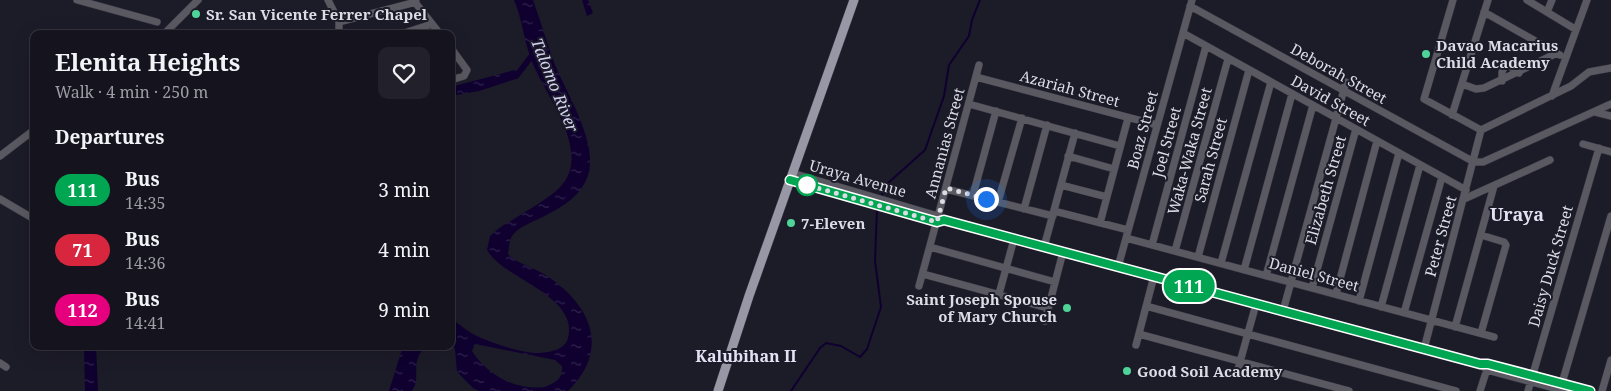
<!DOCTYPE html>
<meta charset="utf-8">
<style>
:root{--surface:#15141e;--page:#22212b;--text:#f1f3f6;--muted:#9d9ea4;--line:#34333c}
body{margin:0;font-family:"Noto Serif",serif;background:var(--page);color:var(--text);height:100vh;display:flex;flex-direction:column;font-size:19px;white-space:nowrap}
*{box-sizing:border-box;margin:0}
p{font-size:16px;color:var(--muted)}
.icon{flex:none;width:28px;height:28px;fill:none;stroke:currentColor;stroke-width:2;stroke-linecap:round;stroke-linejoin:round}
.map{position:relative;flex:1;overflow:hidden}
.details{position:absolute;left:30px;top:30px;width:425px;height:320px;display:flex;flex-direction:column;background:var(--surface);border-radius:10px;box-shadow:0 5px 20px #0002,0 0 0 1px var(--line)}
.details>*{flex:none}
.badge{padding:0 10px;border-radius:16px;font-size:18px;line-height:32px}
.you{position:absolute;width:25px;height:25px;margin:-12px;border:4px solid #fff;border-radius:50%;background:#1a73e8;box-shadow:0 0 0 8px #1a73e833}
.map>.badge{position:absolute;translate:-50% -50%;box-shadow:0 0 0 2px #fff}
h2{padding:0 25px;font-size:19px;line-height:45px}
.round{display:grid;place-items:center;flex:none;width:52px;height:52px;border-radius:10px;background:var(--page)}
.head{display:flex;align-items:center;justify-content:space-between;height:85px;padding:0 25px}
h1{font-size:24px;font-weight:700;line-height:38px}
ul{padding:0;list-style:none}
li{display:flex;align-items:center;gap:15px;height:60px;padding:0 25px}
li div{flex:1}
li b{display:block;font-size:19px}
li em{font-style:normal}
li .badge{min-width:55px;font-weight:700;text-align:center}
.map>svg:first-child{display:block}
.water{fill:url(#water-ripples);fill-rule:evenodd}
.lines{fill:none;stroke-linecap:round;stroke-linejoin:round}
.stream{stroke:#0f0030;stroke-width:2}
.canal{stroke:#0f0030;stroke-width:6}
.minor-casing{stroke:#373642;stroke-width:8}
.major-casing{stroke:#373642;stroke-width:10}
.minor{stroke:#5a5961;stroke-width:7}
.major{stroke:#9797a6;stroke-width:9}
.line-casing{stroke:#fff;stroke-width:11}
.line{stroke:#00a651;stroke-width:8}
.walk{stroke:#dcdce5;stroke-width:5;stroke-dasharray:0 9}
.poi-dot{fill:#4ed399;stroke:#1c1b28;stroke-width:2}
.stop-dot{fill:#fff;stroke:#00a651;stroke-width:2.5}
.labels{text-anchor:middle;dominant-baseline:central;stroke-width:4;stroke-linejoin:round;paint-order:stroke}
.poi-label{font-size:15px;font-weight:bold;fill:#dcdce5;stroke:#1c1b28;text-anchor:start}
.street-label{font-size:15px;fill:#dcdce5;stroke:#1c1b28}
.water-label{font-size:16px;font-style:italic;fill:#d5d3f6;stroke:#1c1b28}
.neighbourhood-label{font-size:16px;font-weight:bold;fill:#e3e2f5;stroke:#1c1b28}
.quarter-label{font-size:18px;font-weight:bold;fill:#e3e2f5;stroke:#1c1b28}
</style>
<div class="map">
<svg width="1611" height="391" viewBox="0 0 1611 391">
<defs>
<pattern id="water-ripples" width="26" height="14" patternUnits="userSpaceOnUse" patternTransform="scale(1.25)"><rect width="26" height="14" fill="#0f0030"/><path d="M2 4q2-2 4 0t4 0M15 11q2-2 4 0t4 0" fill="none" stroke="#31254e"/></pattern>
</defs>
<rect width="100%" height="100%" fill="#1c1b28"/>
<path class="water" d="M514 0H533C541 22 547 44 555 65 567 93 592 134 590 165 588 195 558 210 534 221 526 225 518 228 512 236 509 241 509 248 508 254L512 258C524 266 538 269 550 278 593 308 609 351 568 391H479L473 388 457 372 455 349 451 343V319C459 323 465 330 473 334 488 342 524 354 540 353 550 352 565 350 568 338 579 295 503 279 487 250L490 236 498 229C514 218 550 199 561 186 593 151 543 93 531 59 524 40 522 19 514 0ZM475 344 555 360 562 366V373C559 381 552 384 545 387 516 391 487 375 472 351Z
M582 0H588L593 13 587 16Z
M515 70 519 78 479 91 451 96V87Z
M84 346H96L98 391H85Z
M403 346H426C408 363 423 380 411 391H389Z"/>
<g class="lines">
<path class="stream" d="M881 196 888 183 925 150 944 96 949 65 969 36 972 20 980 0
M791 391 820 348 826 343 841 346 860 357 867 349 881 307 875 261 877 208"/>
<path class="canal" d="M510 76 517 75 534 53"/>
<defs>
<path id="minor" d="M77 0 157 22
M328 0 339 22V34
M1453 0 1424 99 1481 130
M1527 0 1575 29
M414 1 440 34
M1190 6 1474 162H1483L1611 104
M1484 12 1560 55
M1547 12 1552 0
M339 22 416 2
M1183 33 1466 190
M164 34 198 0
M401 34 432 24
M451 48 467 70 464 76 451 80
M976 77 1157 125
M1502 81V72L1506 63 1519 73
M1462 84 1476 89 1484 88 1557 53
M1552 96 1587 0
M969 104 1120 146
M1595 112 1611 116
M1452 115 1488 0
M1481 130 1571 86 1589 72 1611 68
M1583 144 1611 152
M0 156 34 130
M1068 156 1114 169
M792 173 938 216 944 220 1480 364 1488 363 1590 391
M789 180 937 222 941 221
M1061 185 1107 197
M946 189 1053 216
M973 195 996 111
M0 199 34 219
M1464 199 1550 160
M998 202 1022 118
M1024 209 1047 125
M1054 211 1128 230
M1100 223 1128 118
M1126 238 1494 337
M1152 245 1206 46
M930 247 1055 282
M1044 247 1075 133
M1175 251 1228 59
M1198 257 1249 70
M1221 263 1271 82
M1118 267 1192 0
M1244 270 1292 94
M923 274 1048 308
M1266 276 1313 105
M919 286 979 65
M1312 288 1356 129
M999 294 1014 239
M1336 294 1377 141
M1359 301 1399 153
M1146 306 1456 391
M1381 307 1420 165
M1283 311 1346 82
M1404 313 1442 177
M1045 321 1063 252
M1455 327 1494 186
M1481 333 1506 245 1504 242 1481 235
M1139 334 1349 391
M1136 345 1154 276
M1424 349 1481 130
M0 363 6 367
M1480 364 1487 370 1565 391
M1237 373 1256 304
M1560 390 1611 216
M1480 391 1488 366
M1528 391 1599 148
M1602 391 1611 360"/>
<path id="major" d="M718 391 749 296 854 0"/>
</defs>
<use href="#minor" class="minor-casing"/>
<use href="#major" class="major-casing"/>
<use href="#minor" class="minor"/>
<use href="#major" class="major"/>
</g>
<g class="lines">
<defs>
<path id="line" d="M790 180 937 222 944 220 1480 364H1488L1590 391"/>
</defs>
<use href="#line" class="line-casing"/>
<use href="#line" class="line"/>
<path class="walk" d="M807 185 800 183 937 222 946 188 986 199"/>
</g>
<g class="poi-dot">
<circle cx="196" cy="14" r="5"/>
<circle cx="1426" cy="54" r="5"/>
<circle cx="791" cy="223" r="5"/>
<circle cx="1067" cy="308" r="5"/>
<circle cx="1127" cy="371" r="5"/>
</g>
<circle class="stop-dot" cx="807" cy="185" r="10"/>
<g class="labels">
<g class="poi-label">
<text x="206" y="14">Sr. San Vicente Ferrer Chapel</text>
<text x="1436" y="45">Davao Macarius<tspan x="1436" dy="17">Child Academy</tspan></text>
<text x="801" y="223">7-Eleven</text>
<text x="1057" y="299" text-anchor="end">Saint Joseph Spouse<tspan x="1057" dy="17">of Mary Church</tspan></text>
<text x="1137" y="371">Good Soil Academy</text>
</g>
<g class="street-label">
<text transform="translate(1339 73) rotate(29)">Deborah Street</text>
<text transform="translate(1070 88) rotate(15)">Azariah Street</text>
<text transform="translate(1331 100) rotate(29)">David Street</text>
<text transform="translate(1142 130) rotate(-75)">Boaz Street</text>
<text transform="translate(1166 142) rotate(-75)">Joel Street</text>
<text transform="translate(944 143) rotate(-75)">Annanias Street</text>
<text transform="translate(1189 151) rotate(-75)">Waka-Waka Street</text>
<text transform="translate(1210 160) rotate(-75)">Sarah Street</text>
<text transform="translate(858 178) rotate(16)">Uraya Avenue</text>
<text transform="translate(1325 190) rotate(-74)">Elizabeth Street</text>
<text transform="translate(1440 236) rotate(-75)">Peter Street</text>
<text transform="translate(1550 266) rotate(-74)">Daisy Duck Street</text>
<text transform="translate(1314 274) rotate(15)">Daniel Street</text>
</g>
<g class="water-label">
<text transform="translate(555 85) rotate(68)">Talomo River</text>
</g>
<g class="neighbourhood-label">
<text x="746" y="356">Kalubihan II</text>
</g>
<g class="quarter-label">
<text x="1517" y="214">Uraya</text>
</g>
</g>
</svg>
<div class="you" style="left:986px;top:199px"></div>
<b class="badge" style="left:1189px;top:286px;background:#00a651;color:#fff">111</b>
<section class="details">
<div class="head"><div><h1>Elenita Heights</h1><p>Walk · 4 min · 250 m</p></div><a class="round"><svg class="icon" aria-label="heart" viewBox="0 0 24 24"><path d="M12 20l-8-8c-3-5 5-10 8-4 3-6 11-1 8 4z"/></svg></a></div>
<h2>Departures</h2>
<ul>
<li><span class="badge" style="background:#00a651;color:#fff">111</span><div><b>Bus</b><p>14:35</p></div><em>3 min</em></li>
<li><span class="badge" style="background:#d7263d;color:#fff">71</span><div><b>Bus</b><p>14:36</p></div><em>4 min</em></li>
<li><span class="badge" style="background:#e6007e;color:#fff">112</span><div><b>Bus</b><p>14:41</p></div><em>9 min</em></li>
</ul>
</section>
</div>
